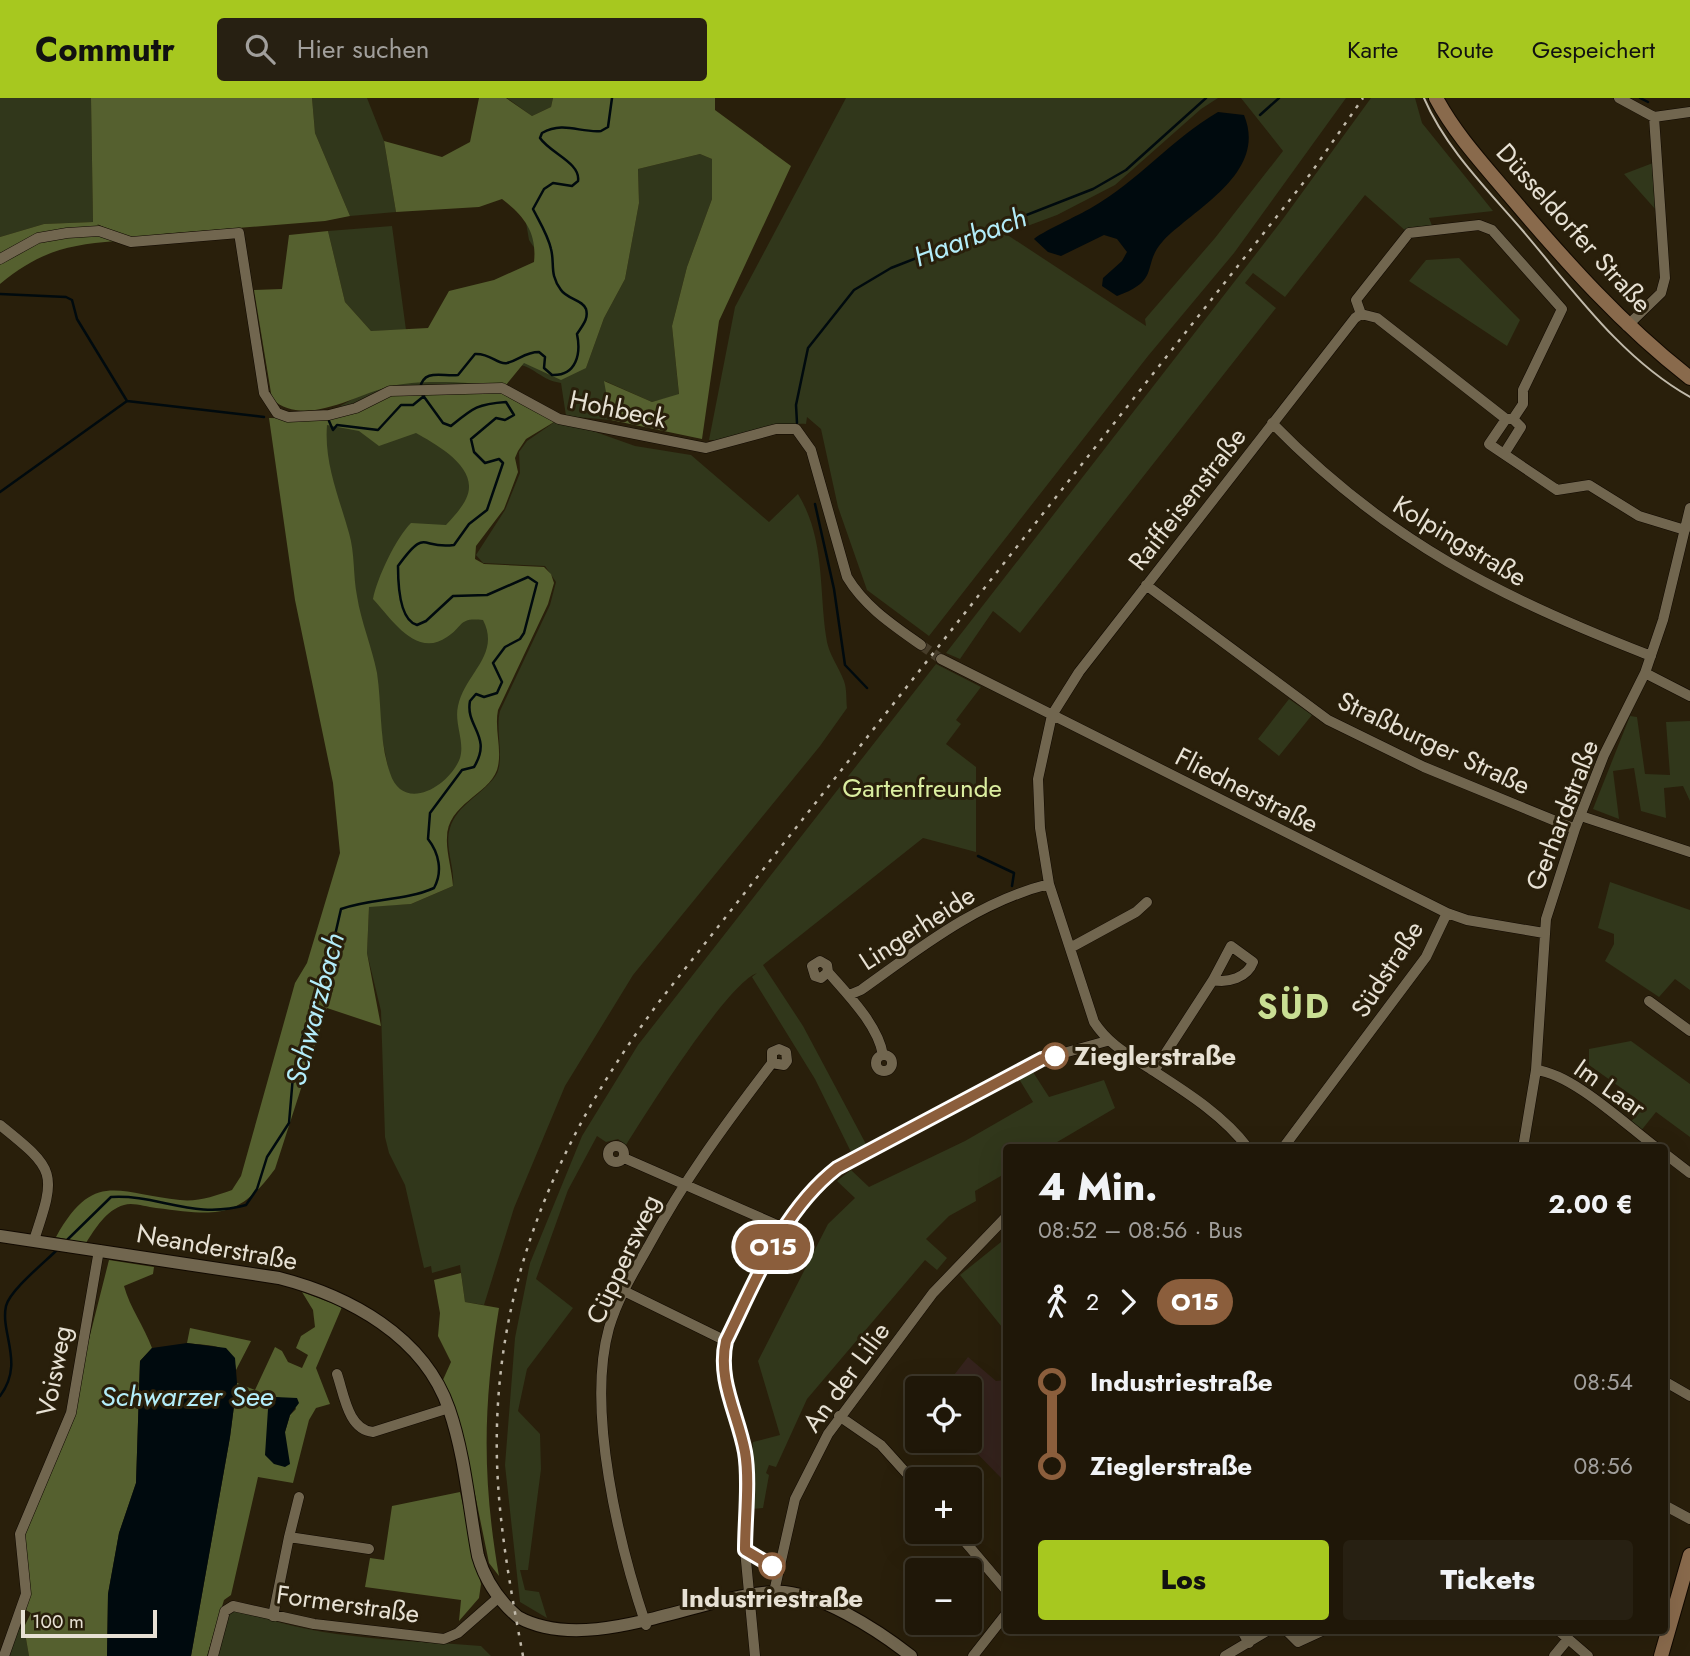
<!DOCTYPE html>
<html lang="de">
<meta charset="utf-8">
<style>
:root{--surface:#1f1708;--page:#272012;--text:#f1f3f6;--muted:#a19f9c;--line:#3c3629;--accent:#a7c81f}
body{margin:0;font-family:Jost,sans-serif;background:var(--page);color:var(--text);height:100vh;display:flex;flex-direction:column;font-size:26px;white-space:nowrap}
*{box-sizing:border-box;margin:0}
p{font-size:23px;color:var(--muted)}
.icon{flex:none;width:38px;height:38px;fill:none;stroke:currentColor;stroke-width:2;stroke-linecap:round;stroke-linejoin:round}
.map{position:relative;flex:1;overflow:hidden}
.sheet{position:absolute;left:1003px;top:1046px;width:665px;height:490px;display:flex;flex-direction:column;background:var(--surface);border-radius:7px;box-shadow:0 7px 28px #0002,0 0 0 2px var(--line)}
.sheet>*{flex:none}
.badge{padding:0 14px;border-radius:23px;font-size:24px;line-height:46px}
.buttons{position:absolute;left:905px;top:1278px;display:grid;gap:14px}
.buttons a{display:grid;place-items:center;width:77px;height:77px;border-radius:7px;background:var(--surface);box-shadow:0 7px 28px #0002,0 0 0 2px var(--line);font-size:35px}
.scale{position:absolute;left:21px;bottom:18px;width:136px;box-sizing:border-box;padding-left:7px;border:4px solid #e7e1d4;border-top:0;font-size:19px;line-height:24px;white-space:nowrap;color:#e7e1d4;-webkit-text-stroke:5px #291f0b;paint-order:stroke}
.map>.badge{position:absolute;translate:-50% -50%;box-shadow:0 0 0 4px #fff}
.legs{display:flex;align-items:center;gap:10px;height:77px;padding:0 35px;font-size:23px}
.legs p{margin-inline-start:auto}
.head{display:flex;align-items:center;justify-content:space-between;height:119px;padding:0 35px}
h1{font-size:38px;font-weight:800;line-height:52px}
.button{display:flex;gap:14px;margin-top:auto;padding:14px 35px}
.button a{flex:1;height:80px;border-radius:7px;background:var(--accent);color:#111;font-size:28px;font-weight:800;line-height:80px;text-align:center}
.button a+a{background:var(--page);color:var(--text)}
ul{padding:0 35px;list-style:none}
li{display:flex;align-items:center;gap:24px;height:84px;font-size:26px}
li i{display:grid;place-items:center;width:10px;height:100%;margin:0 9px;background:currentColor}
li i::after{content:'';width:18px;height:18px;margin:-9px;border:5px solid;border-radius:50%;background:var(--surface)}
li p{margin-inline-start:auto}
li:first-child i{background:linear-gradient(#0000 50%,currentColor 0)}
li:last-child i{background:linear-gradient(currentColor 50%,#0000 0)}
header{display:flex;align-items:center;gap:42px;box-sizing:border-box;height:98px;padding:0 35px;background:var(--accent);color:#111}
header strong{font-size:33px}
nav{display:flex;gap:38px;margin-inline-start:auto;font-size:24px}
.search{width:490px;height:63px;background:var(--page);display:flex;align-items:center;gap:18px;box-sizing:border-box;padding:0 24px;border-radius:7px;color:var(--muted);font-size:26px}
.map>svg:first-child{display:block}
.education{fill:#35231d}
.green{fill:#31371b}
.forest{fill:#55602f;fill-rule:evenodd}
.water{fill:#000a0e}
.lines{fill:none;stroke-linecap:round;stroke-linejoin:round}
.stream{stroke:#000a0e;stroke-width:2.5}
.minor-tunnel{stroke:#463c29;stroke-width:10;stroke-dasharray:10 5;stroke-linecap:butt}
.minor-casing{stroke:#110900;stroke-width:11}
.tertiary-casing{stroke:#110900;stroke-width:14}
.secondary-casing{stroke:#110900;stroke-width:16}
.minor{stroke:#71664f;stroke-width:10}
.tertiary{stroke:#71664f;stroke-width:12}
.secondary{stroke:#896a4c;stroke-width:14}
.tram{stroke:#c1baab;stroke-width:2}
.rail{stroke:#c1baab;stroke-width:2.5;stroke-dasharray:3.5 7;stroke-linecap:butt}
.line-1-casing{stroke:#fff;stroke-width:16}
.line-1{stroke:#8b5e3c;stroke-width:10}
.stop-1-dot{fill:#fff;stroke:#8b5e3c;stroke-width:3.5}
.labels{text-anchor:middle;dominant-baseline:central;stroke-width:6;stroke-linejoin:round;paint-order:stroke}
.street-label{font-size:26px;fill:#e7e1d4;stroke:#291f0b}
.park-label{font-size:26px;fill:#daed9f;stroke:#291f0b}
.stop-label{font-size:26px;font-weight:bold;fill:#e7e1d4;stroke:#291f0b;text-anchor:start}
.water-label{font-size:28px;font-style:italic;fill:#b3edfa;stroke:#291f0b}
.district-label{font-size:33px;font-weight:bold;letter-spacing:2px;fill:#c9de93;stroke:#291f0b}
</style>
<header>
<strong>Commutr</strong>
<div class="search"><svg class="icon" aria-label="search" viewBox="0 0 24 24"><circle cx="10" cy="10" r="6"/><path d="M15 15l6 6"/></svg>Hier suchen</div>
<nav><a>Karte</a><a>Route</a><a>Gespeichert</a></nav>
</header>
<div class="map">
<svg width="1690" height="1558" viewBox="0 0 1690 1558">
<rect width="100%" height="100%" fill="#291f0b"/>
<path class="education" d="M968 1259 996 1283 1006 1282V1385L964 1342H970V1290H944Z"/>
<path class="green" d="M0 0H91L93 124 44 126 0 139Z
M312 0H367L384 43 396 114 350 118 315 35Z
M507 0H553L551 9 532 18Z
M846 0H1218L1201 11 1115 87 1057 117 1006 136 1146 228 1145 221 1215 140 1283 53 1241 0H1346L1234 155 1148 258 929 538 867 492 838 409 821 331 807 319 806 326C772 324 742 344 709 342L735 209Z
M1371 0H1415L1422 25 1493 113 1429 120 1433 130 1408 135 1365 97 1285 199 1253 175 1245 185 1276 210 1020 535 993 513 960 561 946 555 1280 125Z
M700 56 712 61V101L687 169 672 228 679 297 652 304 605 283 611 322 566 318 561 285C541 282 534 269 520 267L503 283C512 292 524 294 533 303L442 468 535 473 456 696 413 794 318 320 452 247 547 183 539 157 529 142 523 107 586 270 604 220 625 181 639 105 638 71Z
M1653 65 1656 112 1624 76Z
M392 128 406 232 371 233 345 204 328 133Z
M1459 160 1520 222 1507 248 1409 183 1426 162Z
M559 321 635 348 691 357 769 424 798 396C825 440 819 490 826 538 828 556 838 567 844 583 847 591 846 602 847 610L820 648 633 877 565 988 514 1110 484 1207 465 1204 460 1167 432 1175 431 1168 424 1170 405 1087 389 1055 385 1039 381 913 367 855 369 808 411 806 453 788C455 769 444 748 450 730 457 706 483 697 496 677 505 663 495 632 500 613L550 507 556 484 545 468 483 465 476 457 505 412 520 375 519 354 527 343Z
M936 566 981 589 956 622 961 626 946 646 976 669V754L923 740 763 867 803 928 867 1048 852 1056 815 981 752 879 757 875C727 886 646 1015 626 1047L618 1041 606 1044 597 1038 568 1092 536 1181 573 1210 527 1271 518 1313 540 1336 541 1371 528 1472H520L525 1492 539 1494 547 1520 520 1504 505 1367 515 1240 530 1165 582 1038 638 947Z
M1289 601 1312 617 1279 658 1258 641Z
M1630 618 1637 619 1645 676 1670 677 1666 624 1690 623V703L1683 688 1664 690 1666 720 1641 713 1634 670 1613 673 1619 721 1593 711Z
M1610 784 1690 812V892L1675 881 1659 899 1605 863 1614 846V836L1598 830Z
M1631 943 1690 986V1039L1656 1014 1640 1034 1629 1026 1645 1007 1589 967V951Z
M1033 974 1049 999 1104 982 1115 1010 1047 1050H1006V1075L975 1093 976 1103 949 1118 926 1141 947 1160 937 1172 925 1162 807 1301 776 1369 769 1367 766 1375 769 1377 763 1410 752 1411 753 1344 780 1337 758 1263 828 1126 855 1100 837 1083 851 1072 869 1089 965 1043 1033 1004 1019 981Z
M1006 1140V1234L960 1177Z
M245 1512C311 1542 409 1542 481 1548L491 1558H216L230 1513Z
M24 1529 29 1558H9L18 1532Z"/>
<path class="forest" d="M91 0H312L315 35 350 118 325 123 163 136 129 141 97 126 116 143C66 147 39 154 0 186V139L44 126 93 124Z
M479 0H506L532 18 551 9 553 0H715V12L791 68 719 223 702 341 611 322 604 283 652 304 679 296 672 228 687 169 712 101V61L700 56 638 71 639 105 625 181 604 220 586 270 561 282 524 265 506 287C469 286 425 280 388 289 355 297 304 330 272 301L254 192 282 191 289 137 328 133 345 204 371 233 428 230 449 193 494 182 534 164C537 135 525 119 502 101L479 109 396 114 384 43 442 59 470 44Z
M502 290 559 321 526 341 518 353 515 360 518 374 504 411 476 448 475 461 484 466 544 469 551 476 554 485 548 506 498 612C494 632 503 653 497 672 488 697 447 706 447 740 446 753 452 773 453 788L411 806 369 809 367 855 381 928 327 910 275 1071C237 1123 215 1117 156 1110 146 1109 133 1104 124 1107 106 1112 95 1131 86 1145L56 1139C94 1071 118 1096 180 1102 198 1104 215 1098 232 1092L241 1078 295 885 307 865 340 755 333 685 295 502 269 320 324 321 390 293ZM327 327 359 333 379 348 416 335C434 345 470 365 469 389 469 403 455 417 446 427L411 425C396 440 377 480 373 501 391 520 416 561 447 539 464 528 458 519 483 522 501 557 465 575 458 608 454 626 465 643 460 660 450 688 403 716 390 675 379 643 382 609 377 575 372 549 361 524 357 498 353 478 355 455 349 435 339 399 324 365 327 327Z
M109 1162 154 1169 153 1176 124 1188C130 1210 144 1228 152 1250L140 1263 136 1385 119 1435 108 1496 107 1558H29L24 1529 31 1515 26 1512 30 1495 23 1443 30 1417 74 1319 85 1257Z
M461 1175 465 1204 499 1210C483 1306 482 1381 499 1478L489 1465 470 1372 442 1284 451 1264 438 1238 440 1215 434 1182Z
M302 1194 342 1209 316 1270 330 1306 316 1310 309 1322 293 1385 258 1379 231 1497 224 1502 207 1558H191L230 1339 237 1285 255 1292 275 1249 282 1253 288 1264 302 1270 308 1257 296 1250 301 1238 315 1229 313 1212ZM276 1299 291 1302 296 1311 290 1317 285 1334 268 1330V1311Z
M190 1230 251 1243 236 1272C234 1245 210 1248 187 1245Z
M460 1394 481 1486 479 1500 459 1523 461 1502 365 1489 370 1460 384 1462 392 1408Z"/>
<path class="water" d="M1218 14 1244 17C1268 75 1195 110 1163 143 1141 167 1162 182 1117 198L1102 188 1103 180 1122 163 1127 154 1117 141 1104 137 1061 158 1048 154 1034 141C1038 136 1081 116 1091 110 1138 83 1172 41 1218 14Z
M187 1245 226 1250 235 1260 237 1285 230 1339 191 1558H107L108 1496 119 1435 136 1385 140 1263 152 1250Z
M275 1299 297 1300 299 1305 290 1317 285 1334 290 1366 285 1369 274 1366 265 1357 268 1311Z"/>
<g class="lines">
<path class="stream" d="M1640 0 1648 4
M1260 17 1279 0
M0 196 66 199 72 202 77 221 127 303
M420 290C424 270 443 279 458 277L475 256C491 255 497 267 507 265 519 262 525 254 539 254L545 259 544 270 552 277C577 278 581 255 577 236 582 228 589 221 586 211 583 202 567 201 561 192 549 176 555 166 551 151 548 137 539 123 533 111L544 91 553 85 572 88 578 83C581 65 550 55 540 40L542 35C564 23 580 35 601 33L608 29 612 0
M329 323 333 332 337 327 378 332 401 307H413L424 298
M797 325 796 307 808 250 854 192 891 170 1093 91 1126 72 1206 0
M0 394 127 303 264 319
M815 406 834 491 845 567 867 590
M978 758 1014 775 1012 788
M65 1144 111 1099C158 1096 193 1122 246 1107L257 1091 267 1059 289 1025 293 978 304 933 322 894 341 811C372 800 405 803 434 790 443 774 439 755 428 741L430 715 462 672 474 669C493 638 465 629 470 603L476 596 484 599 497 595 502 584 493 565 505 549 520 541 524 535 537 485 528 479 487 497 453 498 426 523 417 527C399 522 398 486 398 468 427 428 420 452 454 447L469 426 487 412 503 365 499 361 485 365 474 354 471 341 496 320 505 322 514 317 506 304C477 306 473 310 451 328L443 325 422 296
M0 1298C25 1265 0 1236 6 1208 10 1192 45 1164 58 1151"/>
<path class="minor-tunnel" d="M921 547 941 561"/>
<defs>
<path id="minor" d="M1619 0 1654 19
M1654 19 1690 14
M0 161 38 140 67 135 99 133 131 144 239 135 264 295 277 315 288 319 329 317 356 310 390 293 502 290 559 321 706 350 776 331H796L811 352 847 479C865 509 893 527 921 547
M1361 216 1356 202 1409 135 1479 127 1492 132 1562 211 1523 292V306L1513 321H1506L1489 346 1557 392 1589 387 1639 418 1685 432
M1627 228 1661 195 1665 180 1654 19
M1272 325C1387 443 1499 499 1651 558
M1504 356 1521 329 1513 321
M1146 487 1328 622 1424 669 1575 731
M941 561 1447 815 1467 822 1544 835
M1645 575 1690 598
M1581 718 1690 754
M1070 850 1136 814 1147 804
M828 874 821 880 815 878 812 868 820 863 827 867 828 874C848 897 878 927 883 957
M849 897 861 892C920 850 977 804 1049 786
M1649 903 1690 933
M876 965a8 8 0 1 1 16 0a8 8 0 1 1-16 0Z
M1536 972C1573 976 1626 1027 1657 1050
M1154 973 1213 882 1231 848 1253 864C1247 880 1228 885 1213 882
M0 1027C56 1072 57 1074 34 1142
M608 1056a8 8 0 1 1 16 0a8 8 0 1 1-16 0Z
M1248 1050C1223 1017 1186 994 1152 972 1129 957 1109 947 1094 924L1049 786 1040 730 1038 681 1052 617 1079 574 1355 220 1361 216 1377 220 1506 321
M1283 1050 1426 859 1447 815
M1523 1050 1536 972 1546 821 1575 731 1604 657 1645 575 1663 522 1690 410
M1664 1055 1690 1075
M624 1060 784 1130
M624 1193 726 1243
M337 1276C344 1296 348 1332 373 1334L449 1310
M1664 1283 1690 1298
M839 1318 881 1347 917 1387
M1664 1407 1690 1421
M956 1433 1006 1492
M289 1439 299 1399
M774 1494 795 1401 828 1336 933 1195 1006 1119
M273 1518 289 1439 369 1451
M646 1527C619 1447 586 1312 609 1230 617 1202 633 1175 648 1149 684 1082 726 1025 772 965V954L779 951 786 954 787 963 784 967 772 965
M1242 1533 1249 1545
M1287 1533 1298 1544 1322 1533
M1559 1533 1588 1558
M4 1558 26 1496 20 1436 71 1315 99 1152
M213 1558 225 1513 233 1508 314 1526 444 1541 458 1535 499 1499
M755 1558 745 1452V1356L723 1273 726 1243C756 1181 782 1113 837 1070L1042 961 1107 943
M973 1558 1006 1516
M1225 1558 1267 1533
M1554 1558 1568 1541"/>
<path id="tertiary" d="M0 1138 279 1180C349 1198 424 1238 449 1311 465 1357 469 1410 478 1458 485 1482 498 1502 518 1519 589 1558 695 1499 773 1494 816 1491 879 1533 911 1558"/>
<path id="secondary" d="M1436 0C1455 36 1484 67 1510 98 1566 164 1622 227 1690 280
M1661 1558 1690 1457"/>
</defs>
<use href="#minor" class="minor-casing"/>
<use href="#tertiary" class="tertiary-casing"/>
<use href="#secondary" class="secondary-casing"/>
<use href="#minor" class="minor"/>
<use href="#tertiary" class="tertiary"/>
<use href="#secondary" class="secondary"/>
<path class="tram" d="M1424 0C1446 51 1487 91 1523 133 1574 193 1621 260 1690 299"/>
<path class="rail" d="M523 1558C511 1494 499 1429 497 1364 492 1188 558 1038 662 900L1311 75 1363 0"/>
</g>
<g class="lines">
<defs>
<path id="line-1" d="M772 1468 745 1452C745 1422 750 1382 745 1354 738 1316 717 1282 726 1243 756 1182 782 1113 837 1070L1042 961 1055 958"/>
</defs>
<use href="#line-1" class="line-1-casing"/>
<use href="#line-1" class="line-1"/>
</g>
<g class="stop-1-dot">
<circle cx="1055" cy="958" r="12"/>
<circle cx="772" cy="1468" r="12"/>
</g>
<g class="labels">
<g class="street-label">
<text transform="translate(1574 130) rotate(48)">Düsseldorfer Straße</text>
<text transform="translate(618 311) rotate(12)">Hohbeck</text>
<text transform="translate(1187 401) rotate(-52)">Raiffeisenstraße</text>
<text transform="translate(1460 443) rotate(31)">Kolpingstraße</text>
<text transform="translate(1434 645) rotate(25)">Straßburger Straße</text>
<text transform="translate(1247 692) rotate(27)">Fliednerstraße</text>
<text transform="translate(1562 717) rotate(-69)">Gerhardstraße</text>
<text transform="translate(917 830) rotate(-33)">Lingerheide</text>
<text transform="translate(1387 871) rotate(-57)">Südstraße</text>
<text transform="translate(1610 990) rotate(35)">Im Laar</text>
<text transform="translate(217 1149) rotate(10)">Neanderstraße</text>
<text transform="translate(623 1161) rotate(-65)">Cüppersweg</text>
<text transform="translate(54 1273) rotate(-79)">Voisweg</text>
<text transform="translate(846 1279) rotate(-54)">An der Lilie</text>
<text transform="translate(348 1506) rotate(8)">Formerstraße</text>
</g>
<g class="park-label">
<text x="922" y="690">Gartenfreunde</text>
</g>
<g class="stop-label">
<text x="1074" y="958">Zieglerstraße</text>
<text x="772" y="1500" text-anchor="middle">Industriestraße</text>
</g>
<g class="water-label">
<text transform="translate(970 139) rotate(-21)">Haarbach</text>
<text transform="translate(315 911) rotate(-75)">Schwarzbach</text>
<text x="187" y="1298">Schwarzer See</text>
</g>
<g class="district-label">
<text x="1294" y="908">SÜD</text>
</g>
</g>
</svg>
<div class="buttons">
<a><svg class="icon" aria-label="locate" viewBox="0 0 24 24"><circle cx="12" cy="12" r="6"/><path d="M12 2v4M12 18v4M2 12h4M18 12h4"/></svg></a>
<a>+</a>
<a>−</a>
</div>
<div class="scale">100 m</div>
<b class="badge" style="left:773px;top:1149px;background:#8b5e3c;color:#fff">O15</b>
<section class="sheet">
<div class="head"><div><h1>4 Min.</h1><p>08:52 – 08:56 · Bus</p></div><b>2.00 €</b></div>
<div class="legs"><svg class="icon" aria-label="walk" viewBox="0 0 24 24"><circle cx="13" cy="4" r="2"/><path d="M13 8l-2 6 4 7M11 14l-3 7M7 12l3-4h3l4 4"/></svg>2<svg class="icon" aria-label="forward" viewBox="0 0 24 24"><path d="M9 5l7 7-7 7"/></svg><b class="badge" style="background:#8b5e3c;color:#fff">O15</b></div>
<ul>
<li><i style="color:#8b5e3c"></i><b>Industriestraße</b><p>08:54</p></li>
<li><i style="color:#8b5e3c"></i><b>Zieglerstraße</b><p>08:56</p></li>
</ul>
<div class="button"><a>Los</a><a>Tickets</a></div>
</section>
</div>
